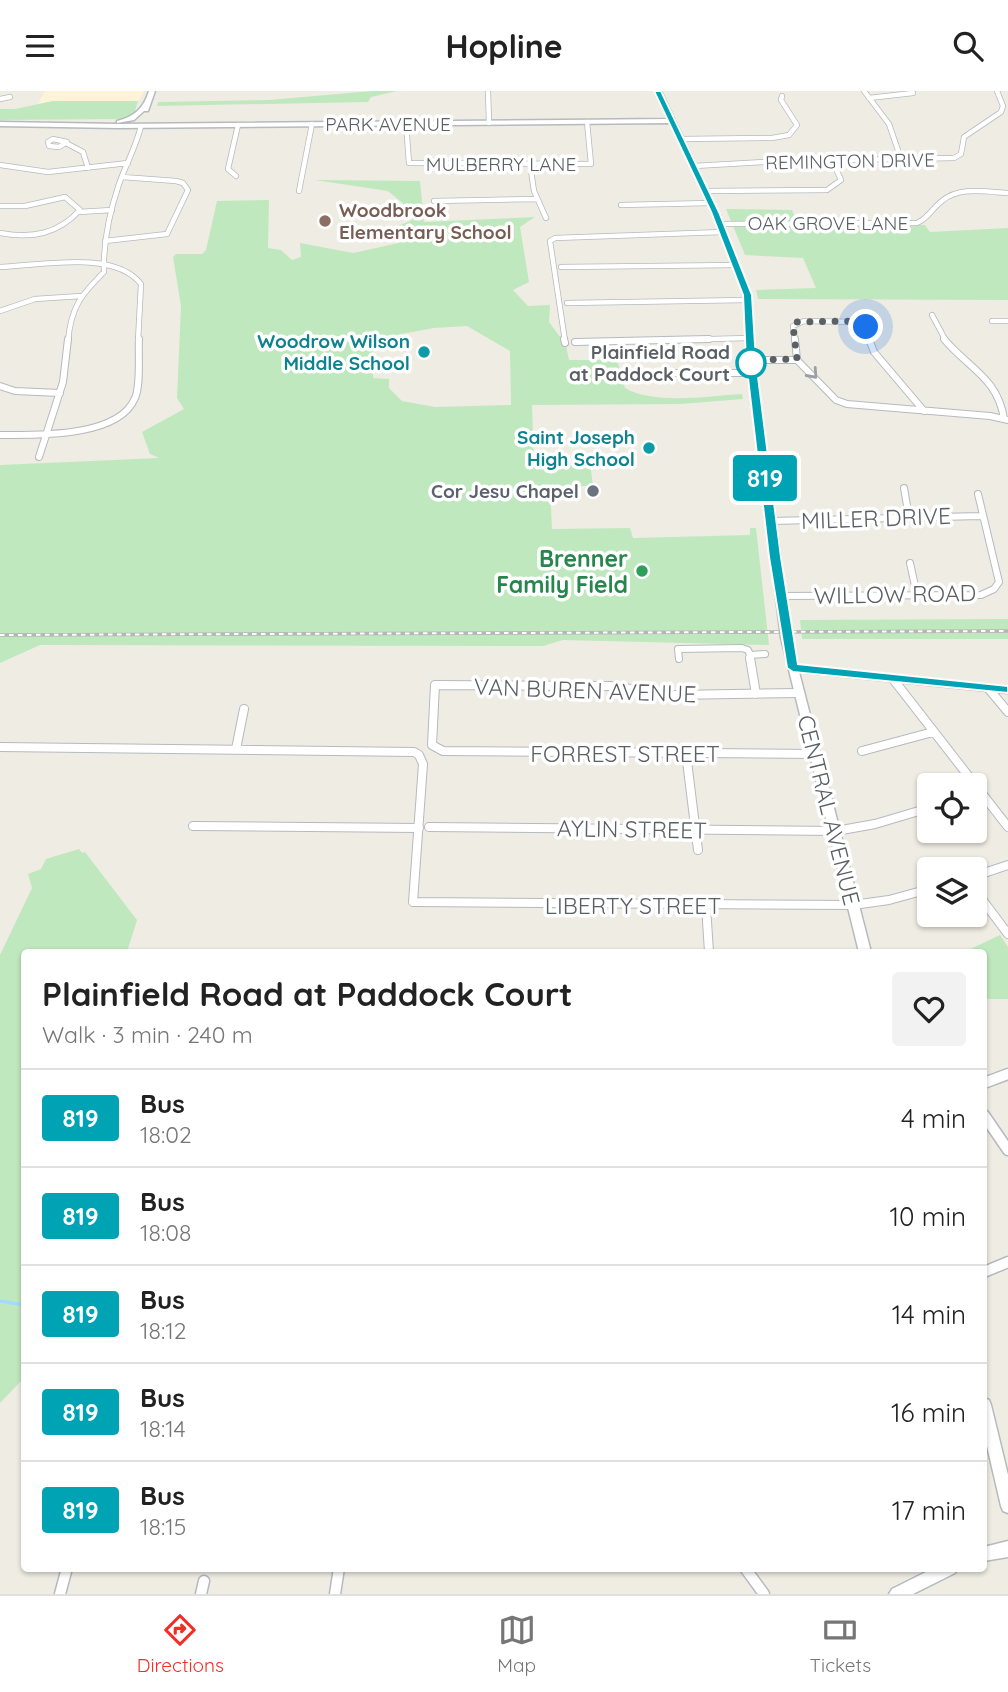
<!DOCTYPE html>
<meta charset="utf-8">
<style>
:root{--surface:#fff;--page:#f2f2f2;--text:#222;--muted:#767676;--line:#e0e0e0;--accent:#f32d25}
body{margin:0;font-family:Quicksand,sans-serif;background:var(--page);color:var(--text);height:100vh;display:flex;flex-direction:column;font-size:26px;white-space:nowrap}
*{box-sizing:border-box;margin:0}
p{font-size:23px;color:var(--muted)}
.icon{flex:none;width:38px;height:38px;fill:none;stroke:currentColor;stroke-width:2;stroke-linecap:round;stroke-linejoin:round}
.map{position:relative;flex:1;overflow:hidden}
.details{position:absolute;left:21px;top:858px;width:966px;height:623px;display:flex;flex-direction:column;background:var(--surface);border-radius:7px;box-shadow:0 2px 5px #0004}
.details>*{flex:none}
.badge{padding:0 14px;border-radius:5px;font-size:24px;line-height:46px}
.buttons{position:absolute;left:917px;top:682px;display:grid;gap:14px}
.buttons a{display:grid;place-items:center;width:70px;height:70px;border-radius:7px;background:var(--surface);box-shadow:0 2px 5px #0004;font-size:35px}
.you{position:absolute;width:35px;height:35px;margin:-18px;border:5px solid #fff;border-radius:50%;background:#1a73e8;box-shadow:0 0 0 10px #1a73e833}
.map>.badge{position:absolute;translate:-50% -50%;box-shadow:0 0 0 4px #fff}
.round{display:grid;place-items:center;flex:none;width:74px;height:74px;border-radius:7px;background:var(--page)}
.overview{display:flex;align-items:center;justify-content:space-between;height:119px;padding:0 21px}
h1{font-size:33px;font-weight:700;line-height:52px}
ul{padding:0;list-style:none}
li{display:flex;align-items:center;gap:21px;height:98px;padding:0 21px;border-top:2px solid var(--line)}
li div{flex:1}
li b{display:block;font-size:26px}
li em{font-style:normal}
li .badge{min-width:77px;font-weight:700;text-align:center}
header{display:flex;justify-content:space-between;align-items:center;height:91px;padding:0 21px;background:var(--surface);font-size:32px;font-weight:700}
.tab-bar{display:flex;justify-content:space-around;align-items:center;height:98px;border-top:2px solid var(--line);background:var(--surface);font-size:19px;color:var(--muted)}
.tab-bar a{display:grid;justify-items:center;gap:4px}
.tab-bar .active{color:var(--accent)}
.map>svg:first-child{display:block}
.commercial{fill:#fff4d8}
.green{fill:#c0e8be;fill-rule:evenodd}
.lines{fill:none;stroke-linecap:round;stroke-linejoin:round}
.stream{stroke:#a3dbff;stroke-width:3.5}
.minor-far3-casing{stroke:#b6babe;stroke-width:6}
.minor-far2-casing{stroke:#b6babe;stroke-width:8}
.minor-far1-casing{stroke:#b6babe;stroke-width:10}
.minor-casing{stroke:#b6babe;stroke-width:13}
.tertiary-casing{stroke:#b6babe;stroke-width:3}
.minor-far3{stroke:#fff;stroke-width:4.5}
.minor-far2{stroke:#fff;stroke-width:6}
.minor-far1{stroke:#fff;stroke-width:8}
.minor{stroke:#fff;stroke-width:10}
.tertiary{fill:#fff;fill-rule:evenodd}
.rail-casing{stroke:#b5b6b6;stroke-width:3.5}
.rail{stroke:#fff;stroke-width:2;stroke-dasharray:4.5;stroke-linecap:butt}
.oneway{stroke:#9da0a3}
.line{fill:#00a3b4;stroke:#fff;stroke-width:2}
.walk{stroke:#5b6065;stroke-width:7;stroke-dasharray:0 12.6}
.education-dot{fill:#8d6e63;stroke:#fff;stroke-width:2.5}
.culture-dot{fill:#0f9aa8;stroke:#fff;stroke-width:2.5}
.stop-dot{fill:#fff;stroke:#00a3b4;stroke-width:3.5}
.worship-dot{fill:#6b7280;stroke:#fff;stroke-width:2.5}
.leisure-dot{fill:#2e9e5b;stroke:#fff;stroke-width:2.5}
.labels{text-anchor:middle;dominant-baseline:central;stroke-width:7;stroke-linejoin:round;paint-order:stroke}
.far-street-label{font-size:19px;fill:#5b6065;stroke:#fff}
.far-education-label{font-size:19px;font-weight:bold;fill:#785e54;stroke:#fff;text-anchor:start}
.far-culture-label{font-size:19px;font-weight:bold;fill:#0d838f;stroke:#fff;text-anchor:end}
.far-stop-label{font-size:19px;font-weight:bold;fill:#5b6065;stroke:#fff;text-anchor:end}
.far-worship-label{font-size:19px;font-weight:bold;fill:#5b616d;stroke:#fff;text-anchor:end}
.street-label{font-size:23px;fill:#5b6065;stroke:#fff}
.leisure-label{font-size:23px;font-weight:bold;fill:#27864d;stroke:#fff;text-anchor:end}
</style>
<header><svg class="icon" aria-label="menu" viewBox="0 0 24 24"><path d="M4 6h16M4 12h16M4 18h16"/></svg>Hopline<svg class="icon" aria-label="search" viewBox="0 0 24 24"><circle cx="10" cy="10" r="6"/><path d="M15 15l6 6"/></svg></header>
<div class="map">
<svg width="1008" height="1503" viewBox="0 0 1008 1503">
<rect width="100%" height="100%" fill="#efece3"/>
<path class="commercial" d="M45 0H145L138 10H53L38 13Z"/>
<path class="green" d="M372 0H397L371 6 368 11 157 15 158 11 269 9Z
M53 10H138L134 23 122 28 0 29V18H15Z
M315 89 420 90 424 131 535 126 520 136 529 191 513 199 528 215 550 214 549 231 566 254 569 269H617L625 297C654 314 709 305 742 303L743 308 681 313 532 314 534 372 590 371 593 395H550L552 438 630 437 633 447 750 444V437H756L769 554 563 549 543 555 40 554 0 572V374L159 367 150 363 142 341 184 318 177 307 181 215 173 166 176 163H202L206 159 217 110 269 109 268 157 281 159 292 169 301 166 300 152 353 162 403 151 396 136 412 129 411 119 388 100ZM467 235 510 260 511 314 435 316 402 310 389 297V288L373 287 374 248 434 237Z
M726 118 792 119 798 134H925L930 141 1008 137V209L758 208 756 199 816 197 803 167 745 164Z
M1008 528V548H802L800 529Z
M79 758 82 762 85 761 137 829 127 861H24V1287L0 1312V864L32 797 28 783 41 778 46 768Z
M1000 844 1008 856V908H984V861H964Z"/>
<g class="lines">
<path class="stream" d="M0 1210 24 1214"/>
<defs>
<path id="minor-far3" d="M488 0 489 32
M864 0 889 33 901 68
M869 7 913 2
M0 8 10 6
M406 32 409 72 591 73 587 31
M53 48 67 51 59 56 49 55 48 51Z
M681 48 772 47 789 44 797 34 781 9 782 5
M66 52 83 61 88 77
M530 73 534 100 546 127
M0 74 48 81 128 72
M694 75 781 70 954 67 961 63 964 46 1001 21 1003 15 997 0
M236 85 228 78 238 34
M299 100 312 33
M706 100 827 99 841 89 832 69
M434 110 537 108
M621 114 711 112
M0 115H25L65 106 80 119C58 143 32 148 0 142
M79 121 112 119
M720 133 917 132C929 127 932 117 942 110 959 95 988 101 1008 102
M105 150 167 143 188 99 183 92 176 90 122 86
M0 176C40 175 114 158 141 193L138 250
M561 176 737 174
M567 212 748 209
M0 220 35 208 81 205
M932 224 946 250
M992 230H1008
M68 250C71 216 81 204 104 181 103 152 110 120 119 93 126 73 136 56 141 35
M565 250 550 150 555 147 723 141
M633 250 750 247
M795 250 793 235 804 230 862 231 869 250"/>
<path id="minor-far2" d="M564 248 565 252
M795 248 797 269
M869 248 874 261 924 320
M944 248C968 277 998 287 1004 328
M575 251 709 248
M751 269H797L836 309 847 313 990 325 1008 329
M655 286 669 282H752
M0 295 15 300 60 302
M0 344C35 344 119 347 135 307 141 294 138 263 139 248
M39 366 63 291 68 248
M904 397 909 426
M771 430 981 425
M910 472 917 504
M780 505 981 504 994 498 999 491 978 403
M679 568 678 558 742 557 748 559 750 564
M751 569 750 564 765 563"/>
<path id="minor-far1" d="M750 567 756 603
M893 588 1008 736
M988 597 1008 621
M799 602 673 604 610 595 435 594 432 654 443 660 815 663
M0 656 414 661 419 664 423 673 413 811 853 814 889 809 929 798
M236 658 244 618
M862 660 933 641
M686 662 698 759
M193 735 419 737
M429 736 836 740 875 733 929 717
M975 785 1008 774
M975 799 1008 843
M706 815 709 861"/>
<path id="minor" d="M984 992 1008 983
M984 1024 1008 1059
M984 1181 1008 1171
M745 1477 764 1503
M60 1503 67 1477
M201 1503 204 1490
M335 1503 339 1477"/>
<path id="tertiary" d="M149 0H155L148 20H144L134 29 117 32V30C134 26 144 17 149 0Z
M655 0H661L718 121 751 204 755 270 791 547 798 574 1008 596V602L799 581 871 861H859L781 547 747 270 745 204 712 121 670 32 119 37 0 35V31L119 33 668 28Z
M984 1307 989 1309 991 1314 1008 1384V1422L1003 1420 1001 1415 984 1342Z
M1008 1450V1466L984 1470V1456Z
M934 1477H958L955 1482 913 1503H889L892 1498Z"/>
</defs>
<use href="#minor-far3" class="minor-far3-casing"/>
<use href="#minor-far2" class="minor-far2-casing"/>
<use href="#minor-far1" class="minor-far1-casing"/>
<use href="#minor" class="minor-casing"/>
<use href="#tertiary" class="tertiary-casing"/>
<use href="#minor-far3" class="minor-far3"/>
<use href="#minor-far2" class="minor-far2"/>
<use href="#minor-far1" class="minor-far1"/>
<use href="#minor" class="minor"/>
<use href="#tertiary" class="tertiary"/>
<defs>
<path id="rail" d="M0 544 1008 540"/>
</defs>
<use href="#rail" class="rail-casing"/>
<use href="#rail" class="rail"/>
</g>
<defs><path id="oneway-chevron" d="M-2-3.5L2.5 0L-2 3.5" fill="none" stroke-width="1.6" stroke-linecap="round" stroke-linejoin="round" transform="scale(1.75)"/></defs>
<use class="oneway" href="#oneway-chevron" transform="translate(813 283) rotate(48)"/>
<path class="line" d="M654 0H661L719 121 752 204 756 270 781 466 798 573 1008 595V602L793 581 787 577 769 466 746 270 743 204 711 121Z"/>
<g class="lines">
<path class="walk" d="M751 272V269L797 268 793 235 797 231 855 230 866 236"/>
</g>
<circle class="education-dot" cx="325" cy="130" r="7"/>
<g class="culture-dot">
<circle cx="424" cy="261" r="7"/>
<circle cx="649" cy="357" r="7"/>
</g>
<circle class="stop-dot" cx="751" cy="272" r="14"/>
<circle class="worship-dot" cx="593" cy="400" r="7"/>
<circle class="leisure-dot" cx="642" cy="480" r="7"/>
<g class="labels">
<g class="far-street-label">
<text x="388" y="33">PARK AVENUE</text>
<text transform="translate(850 70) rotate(-1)">REMINGTON DRIVE</text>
<text x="501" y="73">MULBERRY LANE</text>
<text x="828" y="132">OAK GROVE LANE</text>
</g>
<g class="far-education-label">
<text x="339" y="119">Woodbrook<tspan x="339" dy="22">Elementary School</tspan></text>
</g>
<g class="far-culture-label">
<text x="410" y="250">Woodrow Wilson<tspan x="410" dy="22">Middle School</tspan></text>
<text x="635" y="346">Saint Joseph<tspan x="635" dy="22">High School</tspan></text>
</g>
<g class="far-stop-label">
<text x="730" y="261">Plainfield Road<tspan x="730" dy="22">at Paddock Court</tspan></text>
</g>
<g class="far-worship-label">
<text x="579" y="400">Cor Jesu Chapel</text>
</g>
<g class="street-label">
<text transform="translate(876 427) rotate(-2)">MILLER DRIVE</text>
<text transform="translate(895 503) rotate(-1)">WILLOW ROAD</text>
<text transform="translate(585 599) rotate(2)">VAN BUREN AVENUE</text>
<text x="625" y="662">FORREST STREET</text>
<text transform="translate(829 719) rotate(76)">CENTRAL AVENUE</text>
<text transform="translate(632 738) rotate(1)">AYLIN STREET</text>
<text x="633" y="814">LIBERTY STREET</text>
</g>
<g class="leisure-label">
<text x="628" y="467">Brenner<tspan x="628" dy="26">Family Field</tspan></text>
</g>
</g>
</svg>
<div class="buttons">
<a><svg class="icon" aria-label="locate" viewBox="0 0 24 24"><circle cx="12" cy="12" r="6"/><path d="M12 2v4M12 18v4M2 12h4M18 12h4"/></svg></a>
<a><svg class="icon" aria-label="layers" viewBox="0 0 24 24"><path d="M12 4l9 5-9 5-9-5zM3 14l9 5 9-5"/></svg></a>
</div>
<div class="you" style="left:866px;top:236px"></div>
<b class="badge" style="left:765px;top:387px;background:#00a3b4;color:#fff">819</b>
<section class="details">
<div class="overview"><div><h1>Plainfield Road at Paddock Court</h1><p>Walk · 3 min · 240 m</p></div><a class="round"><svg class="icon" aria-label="heart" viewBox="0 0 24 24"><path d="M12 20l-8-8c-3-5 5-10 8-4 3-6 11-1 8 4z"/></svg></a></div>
<ul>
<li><span class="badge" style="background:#00a3b4;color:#fff">819</span><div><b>Bus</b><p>18:02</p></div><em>4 min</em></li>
<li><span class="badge" style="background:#00a3b4;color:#fff">819</span><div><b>Bus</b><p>18:08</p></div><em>10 min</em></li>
<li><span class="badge" style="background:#00a3b4;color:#fff">819</span><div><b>Bus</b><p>18:12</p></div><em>14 min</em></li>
<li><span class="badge" style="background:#00a3b4;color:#fff">819</span><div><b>Bus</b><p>18:14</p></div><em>16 min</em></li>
<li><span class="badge" style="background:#00a3b4;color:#fff">819</span><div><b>Bus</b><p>18:15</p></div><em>17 min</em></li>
</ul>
</section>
</div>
<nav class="tab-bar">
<a class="active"><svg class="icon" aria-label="directions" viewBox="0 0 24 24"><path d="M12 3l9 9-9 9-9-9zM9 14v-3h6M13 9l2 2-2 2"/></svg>Directions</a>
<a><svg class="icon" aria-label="map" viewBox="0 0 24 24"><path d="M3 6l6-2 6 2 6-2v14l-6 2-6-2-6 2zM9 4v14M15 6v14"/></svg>Map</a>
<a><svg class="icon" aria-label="tickets" viewBox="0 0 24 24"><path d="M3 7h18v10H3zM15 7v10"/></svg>Tickets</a>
</nav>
